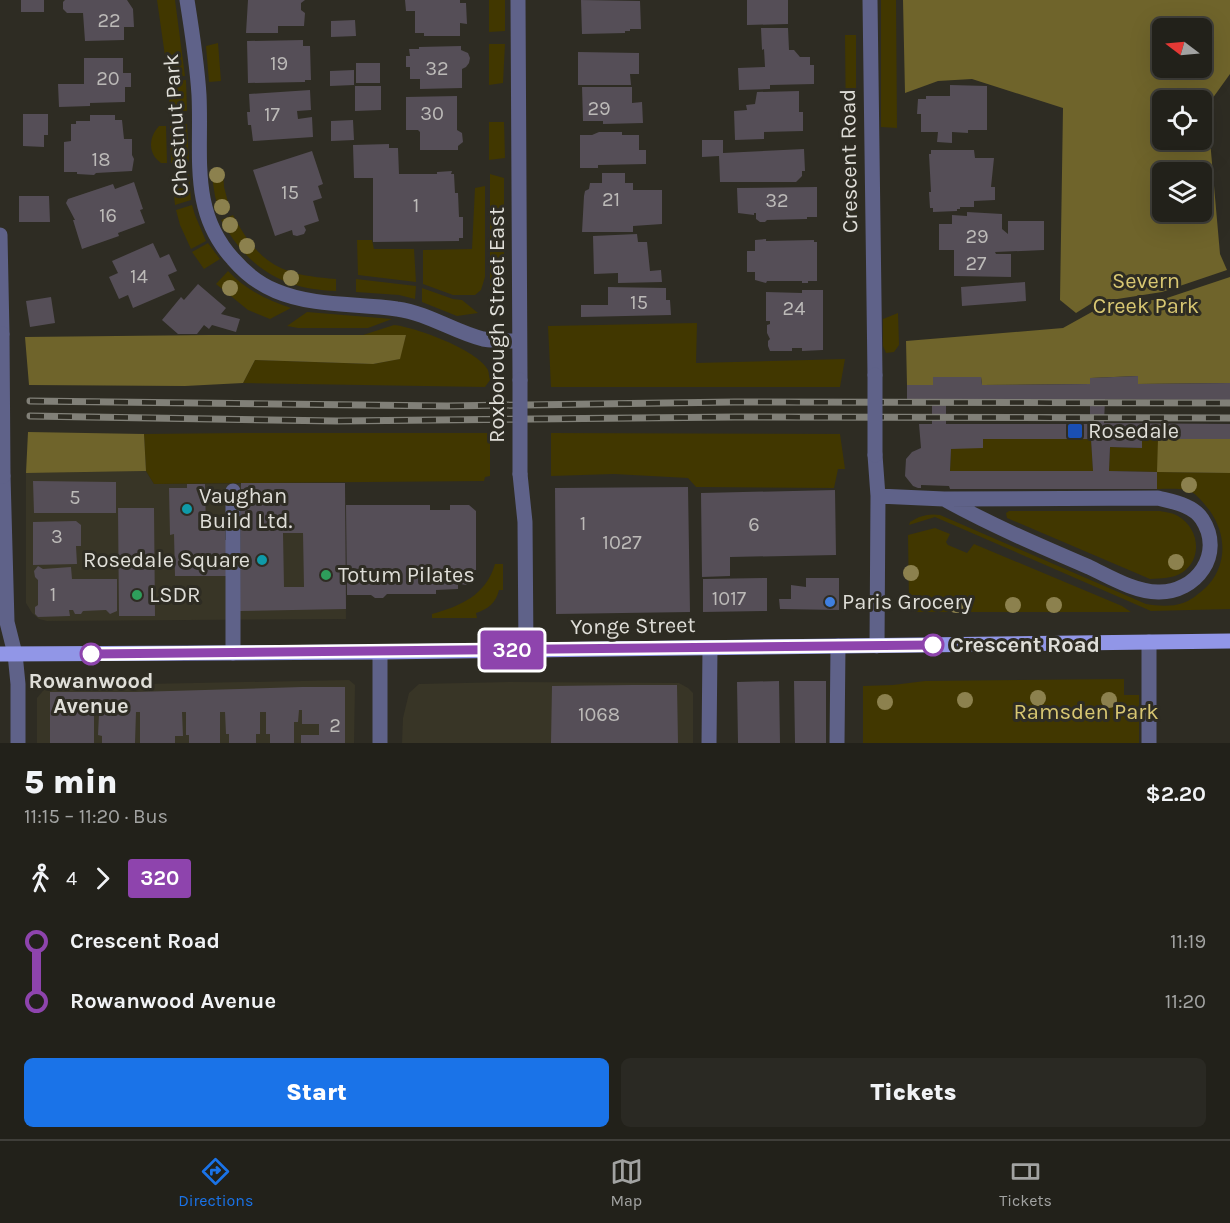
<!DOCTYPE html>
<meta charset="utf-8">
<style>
:root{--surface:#22211a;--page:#2a2923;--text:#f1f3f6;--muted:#a2a3a2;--line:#3f3e39;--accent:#1a73e8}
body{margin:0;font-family:Karla,sans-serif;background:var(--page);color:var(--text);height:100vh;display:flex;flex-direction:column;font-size:22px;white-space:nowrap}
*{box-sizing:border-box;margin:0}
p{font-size:20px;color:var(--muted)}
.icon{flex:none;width:33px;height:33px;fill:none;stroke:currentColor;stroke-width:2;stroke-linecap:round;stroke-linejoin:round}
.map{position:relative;height:743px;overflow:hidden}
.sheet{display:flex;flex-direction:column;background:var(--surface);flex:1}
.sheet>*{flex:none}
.badge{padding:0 12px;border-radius:4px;font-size:21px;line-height:39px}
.needle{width:39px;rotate:286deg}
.tools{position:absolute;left:1152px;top:18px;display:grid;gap:12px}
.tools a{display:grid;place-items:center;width:60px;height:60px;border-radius:9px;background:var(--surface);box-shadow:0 6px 24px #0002,0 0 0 2px var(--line);font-size:30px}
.map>.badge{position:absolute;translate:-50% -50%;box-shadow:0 0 0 3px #fff}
.legs{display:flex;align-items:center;gap:9px;height:66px;padding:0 24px;font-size:20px}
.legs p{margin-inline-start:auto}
.headline{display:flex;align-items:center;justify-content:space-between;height:102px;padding:0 24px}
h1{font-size:33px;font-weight:800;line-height:45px}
.cta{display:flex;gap:12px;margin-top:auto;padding:12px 24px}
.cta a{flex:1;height:69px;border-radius:9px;background:var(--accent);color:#fff;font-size:24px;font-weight:800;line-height:69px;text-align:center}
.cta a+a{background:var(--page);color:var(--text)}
ul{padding:0 24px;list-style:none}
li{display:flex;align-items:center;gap:21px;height:60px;font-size:22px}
li i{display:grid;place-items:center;width:9px;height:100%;margin:0 8px;background:currentColor}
li i::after{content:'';width:15px;height:15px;margin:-8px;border:4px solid;border-radius:50%;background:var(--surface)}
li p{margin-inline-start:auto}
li:first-child i{background:linear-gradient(#0000 50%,currentColor 0)}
li:last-child i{background:linear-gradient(currentColor 50%,#0000 0)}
.dock{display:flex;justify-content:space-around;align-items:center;height:84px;border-top:2px solid var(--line);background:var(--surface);font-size:16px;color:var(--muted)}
.dock a{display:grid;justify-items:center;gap:3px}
.dock .on{color:var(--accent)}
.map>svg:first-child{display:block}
.built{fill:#383526}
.green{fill:#413700}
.forest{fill:#6f642b;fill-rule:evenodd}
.building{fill:#554e57;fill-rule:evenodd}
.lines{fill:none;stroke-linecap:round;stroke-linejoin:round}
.minor{stroke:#5f6289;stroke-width:15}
.major{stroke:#9196e7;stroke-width:15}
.rail-casing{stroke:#818078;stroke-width:7}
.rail{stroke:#2e2c23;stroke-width:4.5;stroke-dasharray:14;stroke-linecap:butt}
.minor-bridge{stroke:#5f6289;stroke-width:15}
.tree{fill:#8c814e}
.line-1-casing{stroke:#fff;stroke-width:14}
.line-1{stroke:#8e44ad;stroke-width:9}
.transit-dot{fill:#1a4fb4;stroke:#2e2c23;stroke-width:2}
.culture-dot{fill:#0f9aa8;stroke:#2e2c23;stroke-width:2}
.leisure-dot{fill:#2e9e5b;stroke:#2e2c23;stroke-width:2}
.shop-dot{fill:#3f7fe0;stroke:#2e2c23;stroke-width:2}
.stop-1-dot{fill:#fff;stroke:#8e44ad;stroke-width:3}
.labels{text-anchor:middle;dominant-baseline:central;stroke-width:6;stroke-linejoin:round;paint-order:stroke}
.number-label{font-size:20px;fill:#bcbab8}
.street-label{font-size:22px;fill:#dfded8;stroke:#2e2c23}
.park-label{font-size:22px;fill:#d8c772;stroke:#2e2c23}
.poi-label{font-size:22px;fill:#dfded8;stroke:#2e2c23;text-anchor:start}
.stop-label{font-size:22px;font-weight:bold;fill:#dfded8;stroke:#2e2c23;text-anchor:start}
</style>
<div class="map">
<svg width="1230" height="743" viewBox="0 0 1230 743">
<rect width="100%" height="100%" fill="#2e2c23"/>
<path class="built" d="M146 471 154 484 345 483 346 619 47 621 39 619 32 613 26 603V473Z
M349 680 355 685 354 743H37V698L47 686Z
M512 682 679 683 688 688 693 693V743H402L403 718 409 693 419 684Z"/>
<path class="green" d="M157 0H175L185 76 168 77Z
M489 0H505V31L489 32Z
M881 0H896L897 128 881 127Z
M845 35H856V131H846Z
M218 43 221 81 209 82 206 46Z
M489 44H505L503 83 489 85Z
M186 80 187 111 170 112 168 81Z
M489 122H504L505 158 489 160Z
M187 124 189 162 171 163 170 126Z
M159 126H166L167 163H161C148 154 148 138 159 126Z
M856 153 857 217 854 220H846L845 154Z
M223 170 224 187 230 210 220 214 215 196 211 171Z
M189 173 191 200 175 205 172 176Z
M490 174 504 178V287L500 296 490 291Z
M485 186V277L481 290 475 295H453L423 284V250L472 249 475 188Z
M192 205 195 215 206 241 191 249 180 225 176 210Z
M233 215C259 264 280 275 336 279V291C282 290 247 267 221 220Z
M357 240H372L374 249H414L416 282 358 275Z
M208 243 220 259 204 269 192 252Z
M228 271C246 290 267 300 291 308L270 319 248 310 216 284Z
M356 279 416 286 415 299 399 295 356 292Z
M422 288 453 299 462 300 478 313 457 316 422 302Z
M307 312 392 319 368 328H298L287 326Z
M898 313 899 345 894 352 886 353 883 346V319Z
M697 323 696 363 845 359 840 387H551L548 326Z
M394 325C415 327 478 350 488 370 489 373 489 377 490 380L485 387 243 383 255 360 373 364 399 359 406 335H363Z
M240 433H490V476L485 477 484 481 154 484 146 471 144 434Z
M551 433 840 434 845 469H838L834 488 696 487 688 478 614 474 551 476Z
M983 439H1091L1093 471H950L951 449Z
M1142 439H1158V472L1230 473V609L1151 611 935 517 909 525 910 522C919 516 929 513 940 515L1146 604C1158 606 1171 607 1183 603 1190 601 1197 595 1203 590 1227 569 1228 537 1210 511 1205 505 1197 494 1190 491 1182 488 1166 489 1157 489V472L1109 471 1110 447 1141 448Z
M1009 511H1160C1165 512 1173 513 1178 516 1199 528 1203 558 1183 572 1173 579 1161 578 1150 579L1007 518 1006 513Z
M935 528 950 534 946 542 948 545 967 553 974 544 1122 606 1131 612H916L909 601 908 535Z
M495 564H503V590H499C496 603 488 609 476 613L477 618H432V614C461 606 486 595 495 564Z
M1124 679V695H1139V743H863V686L893 685 925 681Z"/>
<path class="forest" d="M903 0H1230V74L1207 106 1220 254 1227 270 1162 292 1092 303 1076 313 1060 300 1063 108 972 79 938 81 905 93ZM1202 28V68H1162V28ZM1202 100V140H1162V100ZM1202 172V212H1162V172Z
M1230 277V383L1138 384V376L1091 378 1090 384 982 385 981 377H933V385H907L906 341 1063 328 1099 308 1167 298Z
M208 335H406L400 359 373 364 255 360 243 383 185 386 29 385 25 337Z
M28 432 144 434 146 471 26 473Z
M1158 439H1230V473L1157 472Z"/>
<path class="building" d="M21 0H44V12H21Z
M65 0H127L133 9 134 27H124V40L85 41 83 13H67L63 9V2Z
M248 0H305L301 3V10L305 13 304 26H278V33H246Z
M405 0H460V3H466L467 24 460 23V36H424V33H415V11H406Z
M581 0 640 1 641 29H630V31H625V33L582 34Z
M747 0H788V24L747 25Z
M355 20 356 36 331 37V21Z
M761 28H788L789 50H794L800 57H810V65H814V84L770 85V89L739 90 738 68 765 67 764 49 762 50Z
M303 40V46H310L311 80H305V82L248 83 247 41Z
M461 46V50L468 53 470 58 469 63 466 67 462 69V88L420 89V79H410V67H406V56H410L409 49H419V47Z
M578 52 639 53V74H630L631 85H578Z
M84 58H123V73H131V87H125V102L90 103V106L59 107 58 84H84Z
M356 63H380V83H356Z
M354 70V85L330 86V71Z
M950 85 987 86V130H968V133L952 132V143L937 142 938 132H921V114H917L918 99H926V96H950Z
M355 86H381V110L355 111Z
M582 87H632V103L642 102 643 123 603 124V121H583Z
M310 90 311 110 297 111 298 119 312 117 313 137 253 141 251 125H248L247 112H250L249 94Z
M799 91V112H803V131L764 132V139L735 140 734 111 747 110 746 105 755 104 757 92Z
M457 96V130L462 133 463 142 458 146V150H420V132L418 130H406V97Z
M23 114H48V135H44V147L23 146Z
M90 115H115V120H122L124 139H132V155L134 159 132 171 96 173 94 175 77 174V172H64V142L71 141V124H76V121H90Z
M353 120 354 140 331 141V121Z
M599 132H622V135H639V150H646V164L598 165V168H580V135H592Z
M702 140H723V153L804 149 805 171H802V176L796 182H720L719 156 702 157Z
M389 144V148H398L399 174H437V172L452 171 451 174H454L455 193H458L459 217H463V238H459V241L373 242V178H354L353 145Z
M931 150H974L975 158H994L991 187H995V200L974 201V207H960V209H957V211L933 212V208H930L929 192H931L929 154H931Z
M312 151 323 184 318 186 322 198 313 201 319 221 304 226 306 230 304 234 297 236 293 235 292 230 275 236 253 170Z
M602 173H625V183H633V190H662V224L633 226V232H582L584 196 585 191 589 189 590 183H602Z
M134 182 143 209 140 210 145 223 118 233 119 236 82 249 73 220H75L66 203 68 199 113 184 115 189Z
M817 187V217H807V219L767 220 765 222H760L756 219V213H754V215L738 213 737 188Z
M19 196H49L50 222H19Z
M967 212 1002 214V229L1008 234V221H1044V250L995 252 996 254H1011V277L954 276V250H939V224H952V215L967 216Z
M637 234 638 242H647L650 271 661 270 662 282 618 283V273L594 274 593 236Z
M766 239V241L814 240V242H817V281H808V283H802V281H767L766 283 755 280V272H747V251H755V240Z
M153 243 160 258 169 254 177 271 168 275 175 290 133 308 128 295 119 299 109 277 118 273 112 261Z
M1025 282 1026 301 962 306 961 287Z
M198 284 226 308 221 314 240 319 236 332 212 325 209 329 204 325 197 334H178L162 320 181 297 184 300Z
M608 287 666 288V300H670L671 315 581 317V305H608Z
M802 290H823V350L802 351V348H792V351H770L768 346V341L770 339 767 333V325L770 324V321H766V292L802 293Z
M51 297 55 323 30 327 26 301Z
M1138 376V384L1230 383V400L1105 399 1104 423 1230 424V439H1142V448L1110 447 1109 471 1157 472V489H950L949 486 921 485V488H918L913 486 905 476 906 459 912 452 921 448 919 424H932V400H907V385H933V377H981L982 385 1090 384V378ZM946 399 1090 400V424H946ZM983 439H1091L1093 471H950L951 449 983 448Z
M33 481 116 482V513H34Z
M241 483H345L346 609 240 611ZM283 533H303L304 587H284Z
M187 484H205L206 530H225V540H227L228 576H175L174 534 170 535 169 488H187Z
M688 487 690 612 556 614 555 488Z
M835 490 836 555 730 557V576L702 577 701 493Z
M346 505H430V510H450V505H469L476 511V570H471L473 579 466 585 461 584 458 582V589L436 590V594H387L383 598H375L371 595H347Z
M118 508H154L155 616H119Z
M76 521 81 525V546H76L77 564 33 565V522Z
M38 566 43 569 71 567 72 579H117V611L110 614 106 610 83 611 81 614H75L73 610H69L70 616 38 617 35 614V607L38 605V580L35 577 34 571Z
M767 578V611L703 612V579Z
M806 578H839V610L780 609 779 599H791V585L806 587Z
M779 681 780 743H738L737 682Z
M794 681H826V743H795Z
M631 685H677L678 743H551L552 686Z
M302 687H345V743H301V735H319V724H302V710H299L298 722H294V743H270V734H266V712H260V734H256V743H229V734H226L225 712H220V743H189V735H186V712H182L183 736H175V743H140V712H136L135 743H102V736L98 735 99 714H94V743H50V692H135Z"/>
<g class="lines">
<path class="minor" d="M187 0C192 31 197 63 199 95 202 154 189 211 233 259 245 273 259 284 276 291 314 307 358 303 397 309 428 313 454 332 483 339 495 341 507 341 519 341
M518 0 520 380
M870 0 875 375
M0 235 2 334
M875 455 878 496 877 646
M520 474 525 522 526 650
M3 476 7 622 15 654 18 684V743
M233 491V653
M878 496 944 499 1158 498C1173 502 1193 505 1202 519 1225 554 1196 593 1158 592 1135 592 1110 577 1089 567 1040 546 991 525 944 499
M1149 642V743
M380 652V743
M709 743 710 648
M837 743 838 646"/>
<path class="major" d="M0 654 380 652 1230 641"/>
<defs>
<path id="rail" d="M30 401 447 406 734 402 1230 403
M30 416 337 421 735 417 1230 418"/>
</defs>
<use href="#rail" class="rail-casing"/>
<use href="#rail" class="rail"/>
<path class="minor-bridge" d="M2 334 3 476
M875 375V455
M520 380V474"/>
</g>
<g class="tree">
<circle cx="217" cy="175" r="8"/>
<circle cx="222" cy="207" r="8"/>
<circle cx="230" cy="225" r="8"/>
<circle cx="247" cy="246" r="8"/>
<circle cx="291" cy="278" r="8"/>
<circle cx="230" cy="288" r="8"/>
<circle cx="1189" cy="485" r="8"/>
<circle cx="1176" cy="562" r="8"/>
<circle cx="911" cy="573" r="8"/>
<circle cx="956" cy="605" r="8"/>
<circle cx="1013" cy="605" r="8"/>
<circle cx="1054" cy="605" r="8"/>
<circle cx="1038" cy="698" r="8"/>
<circle cx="965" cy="700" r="8"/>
<circle cx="1109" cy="700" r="8"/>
<circle cx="885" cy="702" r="8"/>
</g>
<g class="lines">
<defs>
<path id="line-1" d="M91 654 933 645"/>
</defs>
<use href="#line-1" class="line-1-casing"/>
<use href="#line-1" class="line-1"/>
</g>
<rect class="transit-dot" x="1067" y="423" width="16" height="16" rx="3"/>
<g class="culture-dot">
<circle cx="187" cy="509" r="6"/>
<circle cx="262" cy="560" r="6"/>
</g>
<g class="leisure-dot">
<circle cx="326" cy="575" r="6"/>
<circle cx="137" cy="595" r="6"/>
</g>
<circle class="shop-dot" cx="830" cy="602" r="6"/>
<g class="stop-1-dot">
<circle cx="933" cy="645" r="10"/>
<circle cx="91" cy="654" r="10"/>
</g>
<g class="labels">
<g class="number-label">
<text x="109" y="20">22</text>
<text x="279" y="63">19</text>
<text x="437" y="68">32</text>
<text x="108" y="78">20</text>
<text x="599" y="108">29</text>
<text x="432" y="113">30</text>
<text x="272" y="114">17</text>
<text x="101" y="159">18</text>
<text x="290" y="192">15</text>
<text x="611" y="199">21</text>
<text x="777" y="200">32</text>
<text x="416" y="205">1</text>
<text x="108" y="215">16</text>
<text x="977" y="236">29</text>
<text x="976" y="263">27</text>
<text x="139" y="276">14</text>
<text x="639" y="302">15</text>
<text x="794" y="308">24</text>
<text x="75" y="497">5</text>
<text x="583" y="523">1</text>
<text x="754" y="524">6</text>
<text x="57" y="536">3</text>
<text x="622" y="542">1027</text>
<text x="53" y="594">1</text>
<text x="729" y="598">1017</text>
<text x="599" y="714">1068</text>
<text x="335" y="725">2</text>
</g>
<g class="street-label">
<text transform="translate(176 125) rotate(-94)">Chestnut Park</text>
<text transform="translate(849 161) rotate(-91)">Crescent Road</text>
<text transform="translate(497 325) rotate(-90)">Roxborough Street East</text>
<text transform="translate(633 626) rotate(-1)">Yonge Street</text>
</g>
<g class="park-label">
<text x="1146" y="281">Severn<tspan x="1146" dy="25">Creek Park</tspan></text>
<text x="1086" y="712">Ramsden Park</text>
</g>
<g class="poi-label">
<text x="1088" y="431">Rosedale</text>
<text x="199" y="496">Vaughan<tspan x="199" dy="25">Build Ltd.</tspan></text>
<text x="250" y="560" text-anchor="end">Rosedale Square</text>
<text x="338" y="575">Totum Pilates</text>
<text x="149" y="595">LSDR</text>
<text x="842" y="602">Paris Grocery</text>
</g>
<g class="stop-label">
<text x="950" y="645">Crescent Road</text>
<text x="91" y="681" text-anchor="middle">Rowanwood<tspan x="91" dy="25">Avenue</tspan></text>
</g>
</g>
</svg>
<div class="tools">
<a><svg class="needle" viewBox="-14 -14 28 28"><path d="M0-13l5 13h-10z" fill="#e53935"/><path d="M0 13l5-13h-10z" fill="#a2a3a2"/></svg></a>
<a><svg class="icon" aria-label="locate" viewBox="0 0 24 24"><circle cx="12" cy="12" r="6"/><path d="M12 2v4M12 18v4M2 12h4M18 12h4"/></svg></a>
<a><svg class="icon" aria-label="layers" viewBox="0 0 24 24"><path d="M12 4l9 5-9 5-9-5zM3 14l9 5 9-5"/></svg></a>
</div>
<b class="badge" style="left:512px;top:650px;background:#8e44ad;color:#fff">320</b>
</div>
<section class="sheet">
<div class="headline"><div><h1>5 min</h1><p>11:15 – 11:20 · Bus</p></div><b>$2.20</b></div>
<div class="legs"><svg class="icon" aria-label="walk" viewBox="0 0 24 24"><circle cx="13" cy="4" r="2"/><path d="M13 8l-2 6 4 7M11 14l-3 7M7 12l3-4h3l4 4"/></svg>4<svg class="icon" aria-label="forward" viewBox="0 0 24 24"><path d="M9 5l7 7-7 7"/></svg><b class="badge" style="background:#8e44ad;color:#fff">320</b></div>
<ul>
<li><i style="color:#8e44ad"></i><b>Crescent Road</b><p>11:19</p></li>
<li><i style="color:#8e44ad"></i><b>Rowanwood Avenue</b><p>11:20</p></li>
</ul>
<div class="cta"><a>Start</a><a>Tickets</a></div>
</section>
<nav class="dock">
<a class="on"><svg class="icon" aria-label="directions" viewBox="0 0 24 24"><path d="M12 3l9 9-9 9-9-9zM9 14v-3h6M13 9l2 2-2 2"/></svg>Directions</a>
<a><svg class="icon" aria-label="map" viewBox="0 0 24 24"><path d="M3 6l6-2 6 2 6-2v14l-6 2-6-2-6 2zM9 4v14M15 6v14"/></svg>Map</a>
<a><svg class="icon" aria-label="tickets" viewBox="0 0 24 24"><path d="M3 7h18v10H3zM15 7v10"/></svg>Tickets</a>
</nav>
